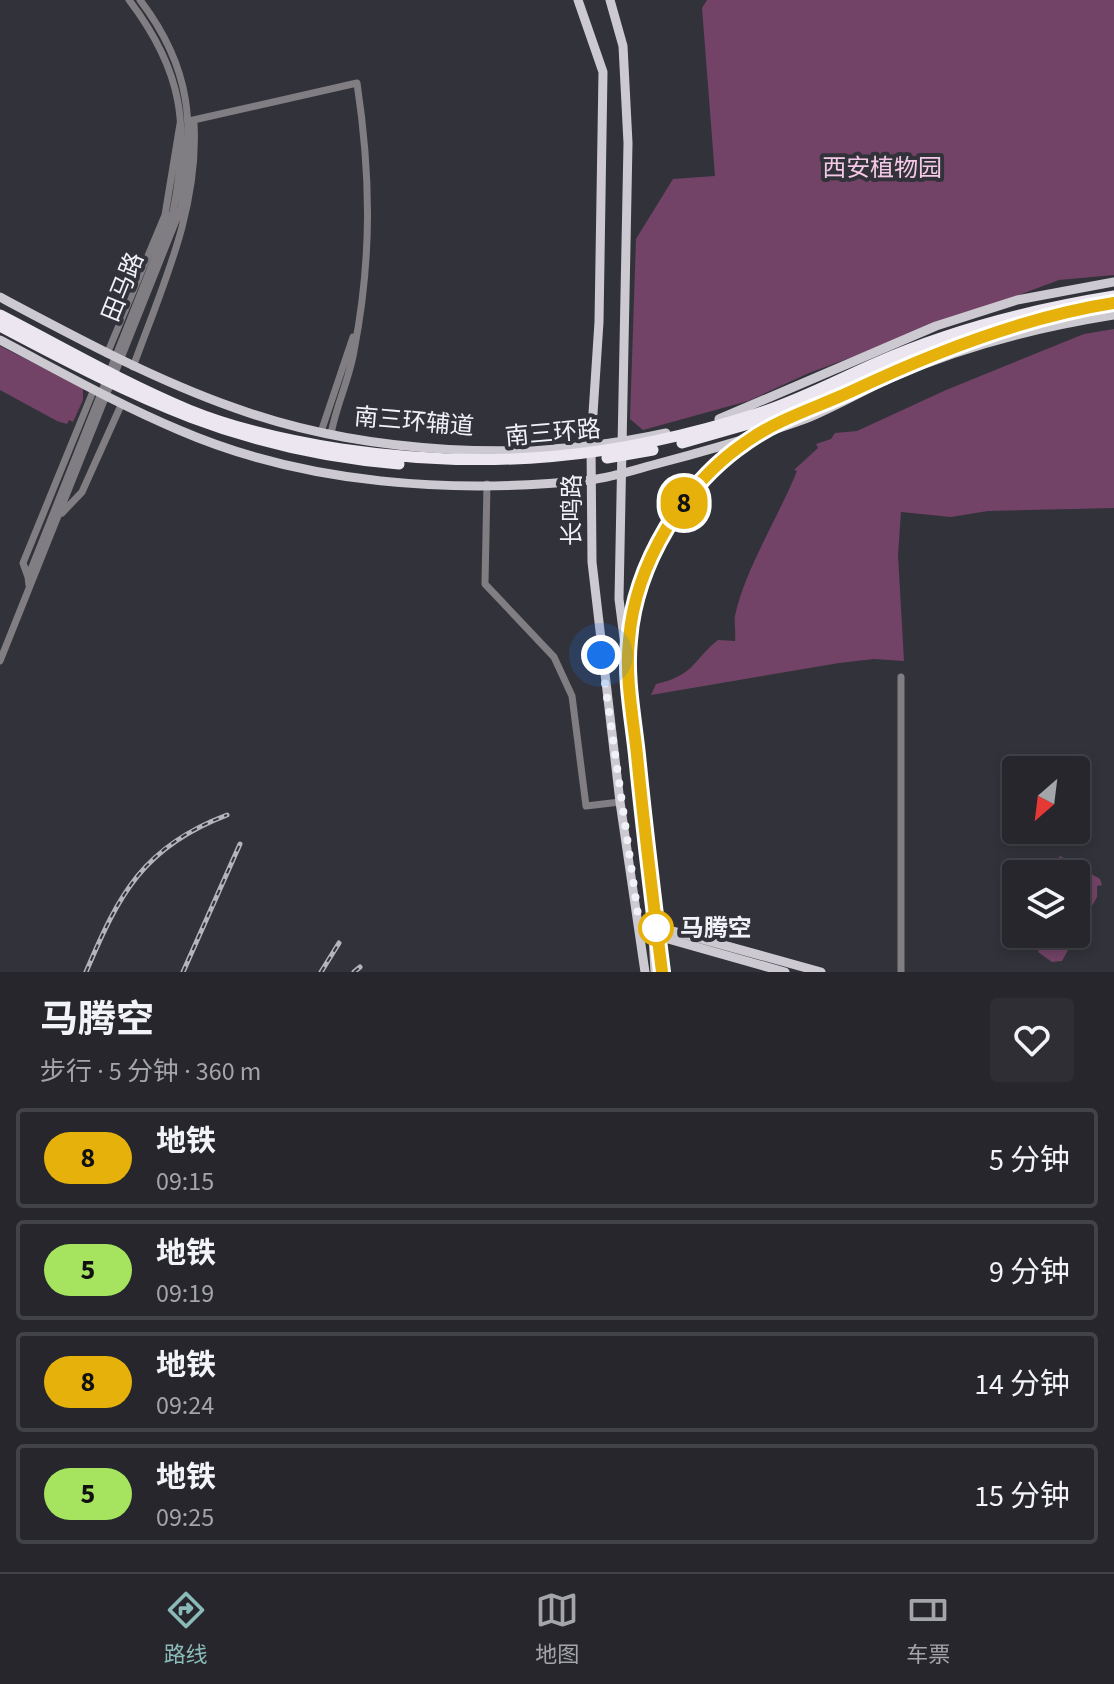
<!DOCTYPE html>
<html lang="zh">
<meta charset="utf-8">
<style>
:root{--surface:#26262c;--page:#2e2e34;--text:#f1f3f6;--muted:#a4a5a9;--line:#424348;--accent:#8bbbb9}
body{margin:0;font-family:"Source Sans 3","Noto Sans SC",sans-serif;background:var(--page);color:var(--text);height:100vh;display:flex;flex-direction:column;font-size:30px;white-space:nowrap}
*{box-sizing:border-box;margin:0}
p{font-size:26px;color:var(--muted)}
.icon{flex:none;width:44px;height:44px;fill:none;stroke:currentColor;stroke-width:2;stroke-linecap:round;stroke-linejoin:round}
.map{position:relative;height:972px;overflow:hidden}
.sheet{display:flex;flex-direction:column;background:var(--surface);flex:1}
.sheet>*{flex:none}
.badge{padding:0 16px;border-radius:26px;font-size:28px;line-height:52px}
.needle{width:52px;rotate:208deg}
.buttons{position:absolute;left:1002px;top:756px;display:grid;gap:16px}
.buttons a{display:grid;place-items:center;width:88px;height:88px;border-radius:8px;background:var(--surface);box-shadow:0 4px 12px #0003,0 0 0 2px var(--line);font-size:40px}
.you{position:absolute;width:40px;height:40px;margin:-20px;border:6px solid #fff;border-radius:50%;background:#1a73e8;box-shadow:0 0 0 12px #1a73e833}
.map>.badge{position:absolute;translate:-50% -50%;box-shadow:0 0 0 4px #fff}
.round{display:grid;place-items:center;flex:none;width:84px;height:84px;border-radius:8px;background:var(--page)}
.overview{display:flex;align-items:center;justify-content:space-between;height:136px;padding:0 40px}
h1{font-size:38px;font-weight:700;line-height:60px}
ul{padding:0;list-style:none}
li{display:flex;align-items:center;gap:24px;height:100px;margin:0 16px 12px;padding:0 24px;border:4px solid var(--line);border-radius:8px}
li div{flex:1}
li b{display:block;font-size:30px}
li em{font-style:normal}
li .badge{min-width:88px;font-weight:700;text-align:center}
.tab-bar{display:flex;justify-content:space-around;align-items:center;height:112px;border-top:2px solid var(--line);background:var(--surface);font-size:22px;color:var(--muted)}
.tab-bar a{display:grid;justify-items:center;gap:4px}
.tab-bar .on{color:var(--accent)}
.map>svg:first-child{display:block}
.green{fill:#724366}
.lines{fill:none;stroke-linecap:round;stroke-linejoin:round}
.minor{stroke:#807e82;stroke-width:7}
.major{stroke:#cdc9d1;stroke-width:9}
.highway{stroke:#ebe6f0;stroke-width:11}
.rail-casing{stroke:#b4b5bb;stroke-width:5}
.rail{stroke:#32333a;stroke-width:2;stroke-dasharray:6;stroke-linecap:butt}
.line-casing{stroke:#fff;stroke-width:18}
.line{stroke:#e6b10b;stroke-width:12}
.walk{stroke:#f1f2f7;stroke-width:8;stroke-dasharray:0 14.4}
.stop-dot{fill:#fff;stroke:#e6b10b;stroke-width:4}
.labels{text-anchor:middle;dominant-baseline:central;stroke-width:8;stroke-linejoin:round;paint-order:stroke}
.park-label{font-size:24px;fill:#f4c8e6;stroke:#32333a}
.street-label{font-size:24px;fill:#f1f2f7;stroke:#32333a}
.stop-label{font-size:24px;font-weight:bold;fill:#f1f2f7;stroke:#32333a;text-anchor:start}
</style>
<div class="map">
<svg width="1114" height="972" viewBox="0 0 1114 972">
<rect width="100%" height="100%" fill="#32333a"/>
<path class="green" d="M707 0H1114V275L1059 280 809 373 748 401 643 430 630 419 636 239 673 179 715 176 702 8Z
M1114 329V508L988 511 951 517 901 512 898 555 904 661 874 659 839 663 651 695 656 684C695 675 692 661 718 640L735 641C736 632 734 624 735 616 744 571 780 514 797 471L794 470 818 448 816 444 831 439 835 433 857 431 946 390 1084 334Z
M0 346 83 388V400L73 422 69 420 67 424 57 421 0 390Z
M1060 856 1100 879 1102 885 1097 886V897L1062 961 1052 962 1038 952 1043 943 1027 934H1076V874H1057L1059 870 1054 867Z"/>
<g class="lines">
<path class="minor" d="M189 121 357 83C371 176 372 258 354 351 349 380 336 406 331 434
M107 354 165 215 180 124
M133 367C162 287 199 209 194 123
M321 432 353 337
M487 484 485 584 554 657 572 696 586 806 620 802
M62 513 82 492 122 403
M28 577 23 563 94 389
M29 585 28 577 173 212C190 126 183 71 129 0
M0 661 181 208C195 126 192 68 140 0
M901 677V972"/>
<path class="major" d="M578 0 603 72 599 322 591 444 592 562 620 802 645 972
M610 0 623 46 628 143 619 599 646 809 655 972
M0 297C77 338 153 379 235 408 365 455 531 463 666 433
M0 340C59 371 117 404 179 430 306 485 453 494 590 480 614 477 637 469 660 463 709 450 758 436 805 419 835 407 863 390 893 377 963 346 1039 327 1114 315
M719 419 936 326 1017 300 1114 282
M647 927 651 925 821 972
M647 933 785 972"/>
<path class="highway" d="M0 315C62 347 124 383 189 410 238 430 290 441 341 449 490 471 616 459 759 413 800 400 837 380 876 363 951 330 1033 309 1114 296
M0 326C138 399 240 451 399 464
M682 443 797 410 895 366 969 339 1063 314 1114 306
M607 458 653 450"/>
<defs>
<path id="rail" d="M86 972C119 894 143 847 227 815
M183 972 240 844
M321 972 339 943
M354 972 360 967"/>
</defs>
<use href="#rail" class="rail-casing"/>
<use href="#rail" class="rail"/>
</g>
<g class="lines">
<defs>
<path id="line" d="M662 972C653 900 644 827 637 755 633 717 625 678 629 640 635 564 684 484 746 442 778 419 815 408 850 392 932 353 1024 317 1114 303"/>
</defs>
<use href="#line" class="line-casing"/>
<use href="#line" class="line"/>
<path class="walk" d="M601 655 638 915 656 928"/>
</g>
<circle class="stop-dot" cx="656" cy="928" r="16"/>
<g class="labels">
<g class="park-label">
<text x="882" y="168">西安植物园</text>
</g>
<g class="street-label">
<text transform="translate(123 287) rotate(-68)">田马路</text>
<text transform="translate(414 422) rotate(5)">南三环辅道</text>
<text transform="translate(553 433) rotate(-5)">南三环路</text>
<text transform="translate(572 510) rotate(-90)">长鸣路</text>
</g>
<g class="stop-label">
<text x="680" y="928">马腾空</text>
</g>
</g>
</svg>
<div class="buttons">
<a><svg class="needle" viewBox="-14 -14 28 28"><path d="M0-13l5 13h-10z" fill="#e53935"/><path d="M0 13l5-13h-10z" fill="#a4a5a9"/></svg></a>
<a><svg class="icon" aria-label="layers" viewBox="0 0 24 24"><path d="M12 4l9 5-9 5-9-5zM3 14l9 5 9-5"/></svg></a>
</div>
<div class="you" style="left:601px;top:655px"></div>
<b class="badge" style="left:684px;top:503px;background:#e6b10b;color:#111">8</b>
</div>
<section class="sheet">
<div class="overview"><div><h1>马腾空</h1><p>步行 · 5 分钟 · 360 m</p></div><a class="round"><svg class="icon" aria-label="heart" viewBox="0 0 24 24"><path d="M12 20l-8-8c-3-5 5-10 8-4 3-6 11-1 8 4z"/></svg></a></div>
<ul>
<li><span class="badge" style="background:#e6b10b;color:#111">8</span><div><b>地铁</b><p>09:15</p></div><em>5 分钟</em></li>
<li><span class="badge" style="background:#a6e35f;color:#111">5</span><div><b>地铁</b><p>09:19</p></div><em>9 分钟</em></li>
<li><span class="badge" style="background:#e6b10b;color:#111">8</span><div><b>地铁</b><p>09:24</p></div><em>14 分钟</em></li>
<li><span class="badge" style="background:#a6e35f;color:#111">5</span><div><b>地铁</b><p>09:25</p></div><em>15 分钟</em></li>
</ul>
</section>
<nav class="tab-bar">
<a class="on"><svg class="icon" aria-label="directions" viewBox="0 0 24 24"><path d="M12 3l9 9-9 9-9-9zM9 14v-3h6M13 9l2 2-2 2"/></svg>路线</a>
<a><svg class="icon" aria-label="map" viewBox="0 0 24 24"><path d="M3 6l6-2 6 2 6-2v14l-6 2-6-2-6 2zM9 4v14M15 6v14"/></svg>地图</a>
<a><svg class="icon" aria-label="tickets" viewBox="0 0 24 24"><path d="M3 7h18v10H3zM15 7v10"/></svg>车票</a>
</nav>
